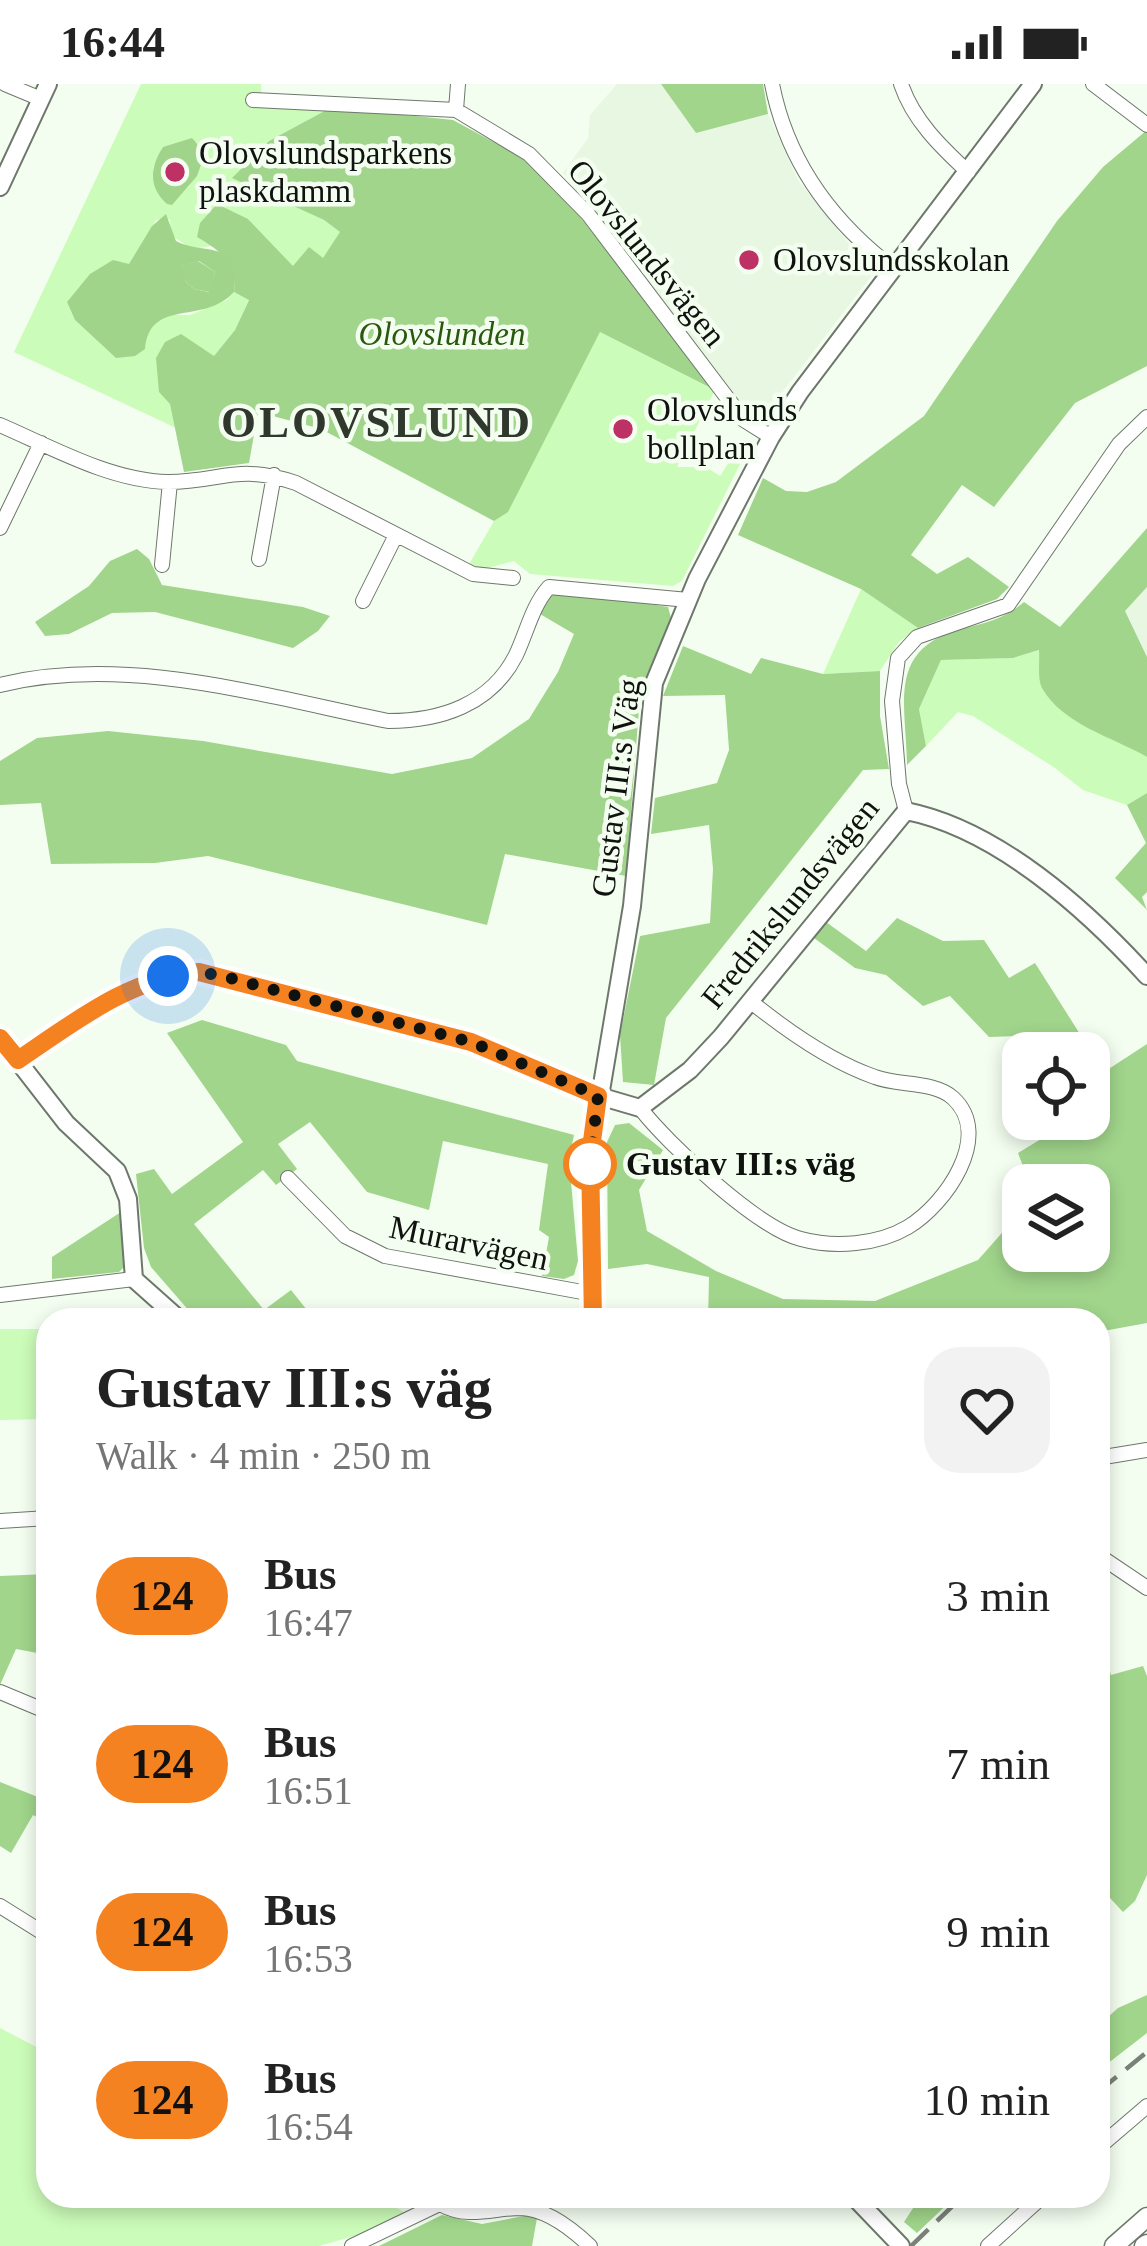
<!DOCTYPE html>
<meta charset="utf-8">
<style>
:root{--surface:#fff;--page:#f2f2f2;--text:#222;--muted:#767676}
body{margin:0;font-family:Georgia,serif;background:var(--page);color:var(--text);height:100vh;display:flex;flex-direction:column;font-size:45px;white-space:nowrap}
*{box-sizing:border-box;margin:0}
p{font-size:39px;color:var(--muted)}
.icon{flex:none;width:66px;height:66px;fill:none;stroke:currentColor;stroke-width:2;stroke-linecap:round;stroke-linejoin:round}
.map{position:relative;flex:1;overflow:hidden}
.sheet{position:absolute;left:36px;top:1224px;width:1074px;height:900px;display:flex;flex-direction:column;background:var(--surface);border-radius:36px;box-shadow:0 6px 18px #0003}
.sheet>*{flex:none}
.badge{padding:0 24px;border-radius:39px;font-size:42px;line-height:78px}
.buttons{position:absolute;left:1002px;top:948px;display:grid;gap:24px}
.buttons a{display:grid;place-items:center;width:108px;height:108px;border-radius:24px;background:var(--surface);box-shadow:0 6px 18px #0003;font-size:60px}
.you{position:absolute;width:60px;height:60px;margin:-30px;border:9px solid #fff;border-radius:50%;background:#1a73e8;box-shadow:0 0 0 18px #1a73e833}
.map>.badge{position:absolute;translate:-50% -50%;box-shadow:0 0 0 6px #fff}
.round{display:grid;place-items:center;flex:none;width:126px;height:126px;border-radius:36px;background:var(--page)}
.head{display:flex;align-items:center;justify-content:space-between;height:204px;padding:0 60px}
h1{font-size:57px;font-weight:700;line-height:90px}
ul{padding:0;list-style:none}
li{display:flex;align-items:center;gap:36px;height:168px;padding:0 60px}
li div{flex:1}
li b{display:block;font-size:45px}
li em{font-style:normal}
li .badge{min-width:132px;font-weight:700;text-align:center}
.status{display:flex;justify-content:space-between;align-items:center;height:84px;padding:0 60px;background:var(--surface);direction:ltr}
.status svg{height:33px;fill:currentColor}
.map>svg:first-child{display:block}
.built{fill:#e7f7e1}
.green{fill:#ccfcb9;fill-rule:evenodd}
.forest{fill:#a1d58b}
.water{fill:#a0d48a;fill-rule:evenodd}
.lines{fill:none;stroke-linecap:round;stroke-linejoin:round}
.minor-casing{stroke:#6e776b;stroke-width:16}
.tertiary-casing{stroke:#6e776b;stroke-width:20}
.secondary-casing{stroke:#6e776b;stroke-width:21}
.minor{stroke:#fff;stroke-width:14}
.tertiary{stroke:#fff;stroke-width:16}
.secondary{stroke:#fff;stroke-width:18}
.rail{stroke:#7b8179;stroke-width:4.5;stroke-dasharray:24 12;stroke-linecap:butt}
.line-casing{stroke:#fff;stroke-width:27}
.line{stroke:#f58220;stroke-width:18}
.walk{stroke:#0f120e;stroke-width:12;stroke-dasharray:0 21.6}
.poi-dot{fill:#be3165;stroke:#f4fef0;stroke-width:4.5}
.stop-dot{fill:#fff;stroke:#f58220;stroke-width:6}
.labels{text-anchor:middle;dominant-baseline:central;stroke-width:9;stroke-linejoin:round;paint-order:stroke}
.poi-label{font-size:33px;fill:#0f120e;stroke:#f4fef0;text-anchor:start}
.street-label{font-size:33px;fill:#0f120e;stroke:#f4fef0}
.park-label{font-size:33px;font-style:italic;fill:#2a590e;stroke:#f4fef0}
.stop-label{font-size:33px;font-weight:bold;fill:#0f120e;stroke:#f4fef0;text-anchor:start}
.district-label{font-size:45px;font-weight:bold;letter-spacing:3px;fill:#30382d;stroke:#f4fef0}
</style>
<div class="status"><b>16:44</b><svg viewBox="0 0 49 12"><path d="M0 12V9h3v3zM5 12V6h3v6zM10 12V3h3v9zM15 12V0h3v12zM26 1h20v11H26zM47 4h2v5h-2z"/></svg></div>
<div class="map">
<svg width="1147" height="2162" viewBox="0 0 1147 2162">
<rect width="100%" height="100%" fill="#f4fef0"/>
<path class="built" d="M617 0H661L696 49 768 30 798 96 854 166 876 186 761 336 748 328 563 89 588 54 590 31Z
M1147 503V573L1125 527Z"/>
<path class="green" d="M141 0H261L262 20 332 23 269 57 233 94 324 136 341 149 323 174 293 182 248 135 197 152 211 162 192 165 171 151 170 135 156 136 129 181 67 218 75 236 116 274 146 254 150 242 163 231H190L227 216 234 208 249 215 235 246 214 272 190 259 170 320 176 344 14 268ZM184 58H197L202 78 189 102 167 120 153 84 163 63Z
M600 248 715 306 677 383H706L720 392 744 355 751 358 682 497 673 502 530 490 514 477 484 485 468 482 494 437 508 427Z
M861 505 918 544 899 558 880 587 823 590Z
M1040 566 1123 659 1147 673V709L1127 721 1083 706 1055 684 973 632 958 628 926 662 919 625 941 576 1013 574Z
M0 1245H48V1335L0 1336Z
M0 1944 48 1969V2112H377L405 2129 361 2150 319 2162H0Z"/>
<path class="forest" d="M661 0H763L768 30 696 49Z
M332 23 453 36 525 75 581 134 715 306 600 248 508 428 494 437 321 345 258 328 249 379 184 388 170 320 159 308 156 274 165 258 181 250 214 272 235 246 249 216 234 208C238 178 220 167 197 153L200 139 217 120 248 135 293 182 309 163 323 174 340 148 324 136 232 94 269 57Z
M1147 46V282L1075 319 994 423 962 401 911 471 937 490 968 473 1009 503 997 515 918 544 861 505 738 451 763 394 786 407 807 408 836 398 924 332 1057 137 1103 83Z
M198 177 215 188 210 208 194 205 186 198 180 182Z
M1147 444V503L1125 527 1147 573V673C1113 653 1063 641 1042 604 1037 594 1040 577 1039 566L1013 574 941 576 919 625 926 662 907 681C906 617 886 564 965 544 989 538 1005 534 1024 518L1060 543Z
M137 465 149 475 162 501 303 523 330 532 318 547 293 564 155 528 112 529 69 550 45 552 35 538 89 502 110 477Z
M549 503 668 523 671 534 645 595 639 625 626 792 505 770 487 841 208 772 155 779 51 780 41 719 0 721V677L37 654 108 647 203 657 392 690 472 674 529 635 558 588 574 550 540 530Z
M683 562 751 590 761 574 823 590 880 587V632L889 685 863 686 666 934 654 1001 623 998 620 951 640 852 710 839 713 785 709 741 651 750 655 714 717 699 729 666 725 611 663 612Z
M1147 709V808L1142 813 1147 826 1115 794 1146 759 1127 721Z
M897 834 943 857 984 856 1009 894 1035 879 1104 988 1147 960V1239L1098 1248V1236H708L709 1193 647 1180 608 1185 607 1058 615 1041 629 1039 663 1066 639 1106 647 1147 716 1187 783 1215 875 1217 978 1176 1023 1125V1167H1089V1101H1030L1018 1069 1074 1035H1089V969H1030L1017 952 989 953 950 912 923 922 886 891 855 884 814 854 826 838 866 867Z
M202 936 286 961 297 977 574 1051 569 1075 578 1177 574 1191 564 1195 542 1192 549 1153 539 1146 548 1080 443 1057 429 1126 367 1108 310 1038 278 1060 297 1085 276 1101 263 1086 194 1140 264 1226 291 1206 315 1236H197L151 1183 144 1164 136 1090 154 1085 172 1110 243 1058 167 949Z
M121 1128 125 1182 119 1188 52 1195V1173Z
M48 1490V1571L16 1565 0 1601V1492Z
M1098 1551 1111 1591 1143 1582 1147 1592V1791L1135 1817 1123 1828 1098 1801Z
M0 1698 48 1717V1739L33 1731 11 1769 0 1762Z
M1147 1911V1949L1098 1987V1942L1118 1924Z
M921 2112H956L917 2149 904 2138Z
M442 2131 482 2140 529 2131 537 2134 532 2162H379Z"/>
<path class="water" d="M192 54 201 64 202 78 197 92 172 121 167 120C148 103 150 83 163 63Z
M166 130 176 157C204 172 241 153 234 208 203 242 150 213 145 265L135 272 116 274 75 236 67 218 90 190 113 176 129 180 152 142ZM199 177 215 188 209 208 194 205 186 198 181 182Z"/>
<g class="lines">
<defs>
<path id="minor" d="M5 0 41 15
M772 0C787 77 832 138 894 185
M901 0C913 36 941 63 968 88
M1093 0 1147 41
M253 16 456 26 529 70 588 130 744 336 771 353
M456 26 458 0
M0 341C51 363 111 397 168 398 222 398 236 379 296 399L473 490 513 494
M0 444 41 359
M259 475 274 391
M162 481 170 398
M363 517 396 451
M0 601C126 570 264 612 388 637 440 637 491 621 516 571 527 548 532 522 549 503L688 516
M906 727 899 700 892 617 898 574 917 553 1008 521 1119 360 1147 333
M18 976C72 940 131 892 199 888L471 957 599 1012
M640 1024C668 1060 757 1144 801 1155 834 1164 878 1161 908 1143 945 1121 994 1052 953 1014 934 997 898 1002 875 993 831 978 786 946 750 917
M288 1094 345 1152 385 1172 593 1210
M0 1211 134 1195
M1098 1374 1147 1366
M0 1437 48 1434
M1098 1471 1147 1504
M0 1608 48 1628
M0 1822 48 1852
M1098 2064 1147 2022
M442 2121C468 2135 494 2124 521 2124 547 2125 572 2145 590 2162
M352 2162 456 2112
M988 2162 1043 2112"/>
<path id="tertiary" d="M0 103 48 0
M0 954 66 1039 117 1087 128 1115 134 1195 180 1236
M599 1012 640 1024 690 986 721 953 906 727C997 745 1086 825 1147 892
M593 1236 590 1072 632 822 654 599 697 495 771 353 800 308 1033 0
M853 2112 901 2162"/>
<path id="secondary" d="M1114 2162 1147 2133
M1144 2162 1147 2160"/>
</defs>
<use href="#minor" class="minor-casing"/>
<use href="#tertiary" class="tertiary-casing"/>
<use href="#secondary" class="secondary-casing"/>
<use href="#minor" class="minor"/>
<use href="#tertiary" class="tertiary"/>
<use href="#secondary" class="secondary"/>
<path class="rail" d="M1098 2008 1147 1968
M911 2162 963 2112"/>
</g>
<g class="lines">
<defs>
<path id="line" d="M0 954 18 976C73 939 131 893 199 888L471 958 598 1012 590 1072 593 1236"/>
</defs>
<use href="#line" class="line-casing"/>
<use href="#line" class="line"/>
<path class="walk" d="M168 892 199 888 222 892 471 958 598 1012 590 1080"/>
</g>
<g class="poi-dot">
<circle cx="175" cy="88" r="12"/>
<circle cx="749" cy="176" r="12"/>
<circle cx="623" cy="345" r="12"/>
</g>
<circle class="stop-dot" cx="590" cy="1080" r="24"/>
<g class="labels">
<g class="poi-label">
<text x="199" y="69">Olovslundsparkens<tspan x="199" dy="38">plaskdamm</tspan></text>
<text x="773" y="176">Olovslundsskolan</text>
<text x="647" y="326">Olovslunds<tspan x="647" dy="38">bollplan</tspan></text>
</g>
<g class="street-label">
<text transform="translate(647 169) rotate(51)">Olovslundsvägen</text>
<text transform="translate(616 704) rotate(-83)">Gustav III:s Väg</text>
<text transform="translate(790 819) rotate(-51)">Fredrikslundsvägen</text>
<text transform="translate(469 1159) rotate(12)">Murarvägen</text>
</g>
<g class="park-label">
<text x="442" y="250">Olovslunden</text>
</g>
<g class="stop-label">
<text x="626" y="1080">Gustav III:s väg</text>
</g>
<g class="district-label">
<text x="377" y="338">OLOVSLUND</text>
</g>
</g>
</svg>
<div class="buttons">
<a><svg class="icon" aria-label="locate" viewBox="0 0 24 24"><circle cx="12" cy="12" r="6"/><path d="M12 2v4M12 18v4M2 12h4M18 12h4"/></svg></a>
<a><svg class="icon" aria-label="layers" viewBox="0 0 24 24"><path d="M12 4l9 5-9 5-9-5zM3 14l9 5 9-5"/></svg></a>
</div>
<div class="you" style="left:168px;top:892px"></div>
<section class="sheet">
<div class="head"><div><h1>Gustav III:s väg</h1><p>Walk · 4 min · 250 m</p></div><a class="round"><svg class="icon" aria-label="heart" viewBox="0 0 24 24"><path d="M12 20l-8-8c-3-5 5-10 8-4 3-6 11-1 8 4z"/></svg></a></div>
<ul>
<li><span class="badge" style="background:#f58220;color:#111">124</span><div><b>Bus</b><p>16:47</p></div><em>3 min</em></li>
<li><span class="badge" style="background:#f58220;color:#111">124</span><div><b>Bus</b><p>16:51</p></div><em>7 min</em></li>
<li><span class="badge" style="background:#f58220;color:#111">124</span><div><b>Bus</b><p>16:53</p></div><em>9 min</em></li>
<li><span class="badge" style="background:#f58220;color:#111">124</span><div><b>Bus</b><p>16:54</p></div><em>10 min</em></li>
</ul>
</section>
</div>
